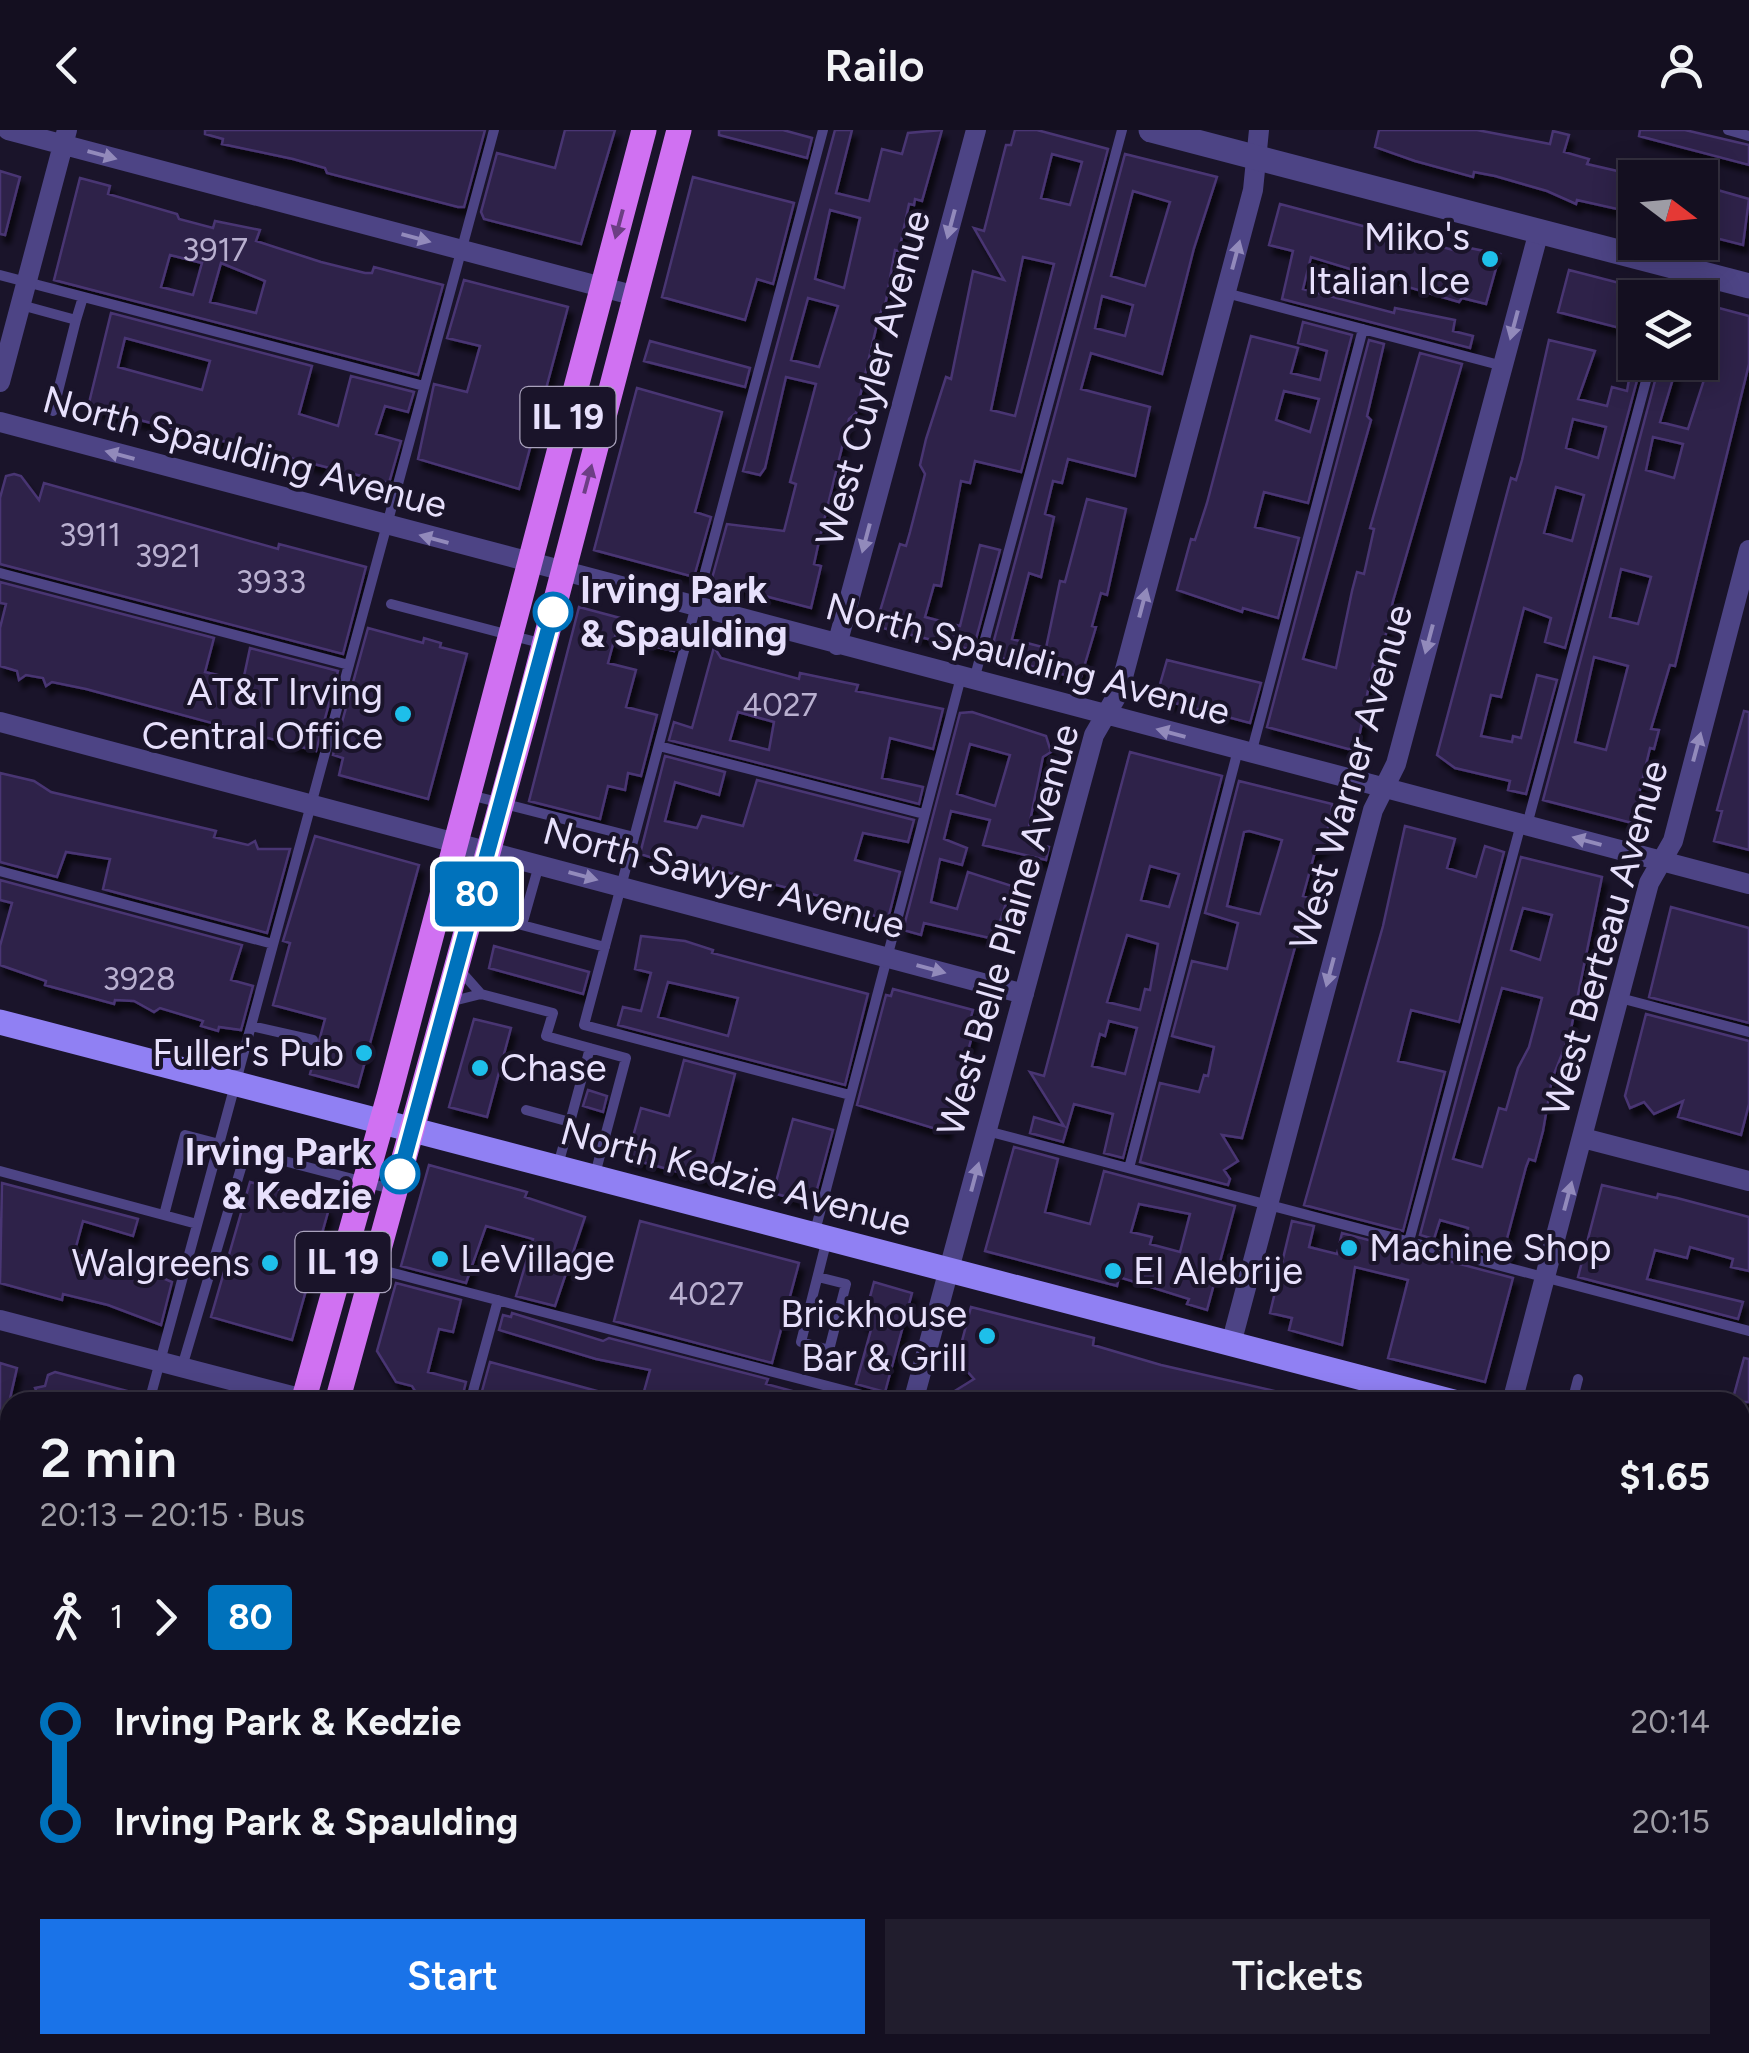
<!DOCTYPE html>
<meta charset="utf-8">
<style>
:root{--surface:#140f20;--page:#211d2d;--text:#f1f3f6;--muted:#9d9ca5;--line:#332f3e;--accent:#1a73e8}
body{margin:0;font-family:Figtree,sans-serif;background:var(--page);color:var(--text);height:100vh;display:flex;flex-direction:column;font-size:38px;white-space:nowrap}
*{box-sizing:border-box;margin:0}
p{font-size:32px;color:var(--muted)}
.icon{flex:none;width:55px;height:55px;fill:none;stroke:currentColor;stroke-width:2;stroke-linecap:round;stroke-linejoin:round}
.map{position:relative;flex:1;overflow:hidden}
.sheet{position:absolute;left:0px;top:1262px;width:1750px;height:662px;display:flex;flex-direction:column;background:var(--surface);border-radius:30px 30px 0 0;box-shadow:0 5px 25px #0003,0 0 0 2px var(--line)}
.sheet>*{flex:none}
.badge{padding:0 20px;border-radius:8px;font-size:35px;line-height:65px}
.needle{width:65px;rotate:106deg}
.fabs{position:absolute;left:1618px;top:30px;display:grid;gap:20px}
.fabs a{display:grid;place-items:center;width:100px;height:100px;border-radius:0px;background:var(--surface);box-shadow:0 5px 25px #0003,0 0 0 2px var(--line);font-size:50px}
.map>.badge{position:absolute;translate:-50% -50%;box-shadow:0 0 0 5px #fff}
.legs{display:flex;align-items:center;gap:15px;height:110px;padding:0 40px;font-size:32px}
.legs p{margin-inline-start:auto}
.headline{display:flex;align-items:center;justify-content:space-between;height:170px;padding:0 40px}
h1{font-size:55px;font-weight:600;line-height:75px}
.cta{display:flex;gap:20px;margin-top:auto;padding:20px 40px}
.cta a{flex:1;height:115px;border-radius:0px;background:var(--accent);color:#fff;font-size:40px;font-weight:600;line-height:115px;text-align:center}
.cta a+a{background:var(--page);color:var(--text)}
ul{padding:0 40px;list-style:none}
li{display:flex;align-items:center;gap:35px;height:100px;font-size:38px}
li i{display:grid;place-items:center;width:15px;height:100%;margin:0 12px;background:currentColor}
li i::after{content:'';width:25px;height:25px;margin:-12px;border:8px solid;border-radius:50%;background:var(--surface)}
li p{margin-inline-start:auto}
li:first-child i{background:linear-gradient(#0000 50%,currentColor 0)}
li:last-child i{background:linear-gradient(currentColor 50%,#0000 0)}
header{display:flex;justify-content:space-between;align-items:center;height:130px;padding:0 40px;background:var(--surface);font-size:45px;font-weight:600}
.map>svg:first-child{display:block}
.building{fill:#2e224a;stroke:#493673;stroke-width:2.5;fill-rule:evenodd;filter:url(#shadow)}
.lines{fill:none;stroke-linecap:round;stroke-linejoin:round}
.service{stroke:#4d4485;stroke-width:10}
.minor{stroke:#4d4485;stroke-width:20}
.tertiary{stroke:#4d4485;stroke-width:25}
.secondary{stroke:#9080f3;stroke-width:25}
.primary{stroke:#d071f2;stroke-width:25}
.oneway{fill:#928abb}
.oneway2{fill:#6c3e84}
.line-1-casing{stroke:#fff;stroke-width:22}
.line-1{stroke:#0072bc;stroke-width:15}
.poi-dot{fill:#1ebfea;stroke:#1a142a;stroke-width:4}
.stop-1-dot{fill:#fff;stroke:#0072bc;stroke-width:5}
.labels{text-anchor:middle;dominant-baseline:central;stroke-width:8;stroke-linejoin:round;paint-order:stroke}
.number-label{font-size:32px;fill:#b9b0d0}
.shield{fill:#1a142a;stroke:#aaa3bd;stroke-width:2.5}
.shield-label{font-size:35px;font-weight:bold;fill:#e7e0fc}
.poi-label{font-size:38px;fill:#e7e0fc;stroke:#1a142a;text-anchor:end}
.street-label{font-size:38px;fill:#e7e0fc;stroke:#1a142a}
.stop-label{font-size:38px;font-weight:bold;fill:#e7e0fc;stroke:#1a142a;text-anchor:start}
</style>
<header><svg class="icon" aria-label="back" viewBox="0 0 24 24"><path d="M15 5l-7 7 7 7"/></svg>Railo<svg class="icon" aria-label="person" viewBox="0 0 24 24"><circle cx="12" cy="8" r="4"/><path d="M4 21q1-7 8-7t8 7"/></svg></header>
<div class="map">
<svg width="1749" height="1923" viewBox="0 0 1749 1923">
<defs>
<filter id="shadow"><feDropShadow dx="4.5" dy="8" stdDeviation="2.5" flood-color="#0009"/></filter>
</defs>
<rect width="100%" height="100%" fill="#1a142a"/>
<path class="building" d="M205 0H485L464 77H458L327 43 325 38 293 29 222 14 223 9 205 4Z
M565 0H615L581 114 484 89 481 82 497 23 555 38Z
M719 0H783L812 8 807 28 719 5Z
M835 0H852L836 63 869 71 882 19 902 24 908 3 942 0 922 71 915 69 914 75 909 74 899 121 895 120 886 171 879 186 856 283 849 289 819 411 814 434 821 436 811 478 711 452 727 394 784 401 796 354 790 352 816 254 786 247 765 338 760 345 743 341ZM830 80 860 88 844 158 815 149ZM808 168 838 176 819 237 791 230Z
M1015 0H1037L1108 19 1021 342 975 331 970 353 961 351 941 456 934 455 925 487 960 496 980 415 1000 420 973 520 883 498 885 490 878 488 900 414 906 416 910 402 925 344 920 335 926 309 946 247 951 249 973 141 1004 150 974 98 984 101 1006 15H1011ZM1052 24 1082 32 1070 75 1041 68ZM1023 127 1054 134 1015 286 991 280Z
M1379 0H1477L1550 14 1553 1 1569 5 1564 22 1589 29 1587 34 1635 45V83L1577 70 1576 74 1547 61 1495 46 1474 42 1473 47 1415 31 1375 17Z
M1640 0H1685L1749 15V35L1639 6Z
M1125 24 1217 47 1194 118 1162 244 1091 223 1081 259 1150 277 1135 346 1068 329 1062 353 1053 351 1045 384 1054 387 1041 447 1029 443 1012 509 1046 518 1060 451 1065 452 1087 369 1126 379 1107 465 1101 463 1092 496 1096 497 1081 547 1076 548 990 525ZM1133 61 1170 72 1145 156 1111 146ZM1102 166 1133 175 1125 206 1095 198Z
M0 41 20 47 5 105 0 104Z
M693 47 794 73 773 154 757 149 745 190 662 167Z
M80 48 110 56 108 64 177 84 179 89 213 98 215 91 260 100 256 111 321 132 365 143H372L374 137 443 155 418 245 54 150ZM170 125 202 133 193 165 161 157ZM221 133 265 151 256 183 210 172Z
M1700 55 1749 69 1743 115 1700 104Z
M1280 74 1457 121 1459 116 1500 124 1486 174 1462 168 1459 172 1401 155 1403 150 1373 146 1311 127 1303 159 1394 183 1395 178 1455 190 1453 201 1473 206 1470 218 1282 169 1293 121 1269 115Z
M1569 140 1635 157V202L1558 182Z
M464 150 568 177 519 359 418 329 434 254 467 262 480 216 447 208Z
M1700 173 1749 186V234L1675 536 1670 535 1651 599 1659 600 1654 619 1650 618 1632 693 1543 670 1659 236 1675 242 1660 292 1688 299 1704 250 1712 221 1704 219 1710 193 1700 191ZM1653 307 1683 314 1674 348 1646 340ZM1621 439 1651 447 1638 494 1610 487ZM1594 527 1628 536 1606 620 1575 612Z
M111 183 312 236 299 284 338 296 351 246 414 262 408 282 385 276 376 304 401 311 389 353 88 277ZM125 208 210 231 202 260 118 237Z
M1303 192 1352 205 1308 373 1264 362 1256 393 1255 397 1299 408 1278 488 1243 478 1242 482 1177 460 1191 409 1195 410 1207 373 1251 206 1298 218 1291 243 1320 250 1327 221 1298 213ZM1284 261 1319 269 1310 302 1276 290Z
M1369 210 1384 214 1367 286 1371 290 1303 529 1336 538 1352 461 1357 442 1364 444 1374 399 1370 398 1420 223 1462 234 1393 471 1379 536 1373 534 1357 618 1348 619 1267 597Z
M1549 210 1595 221 1578 269 1607 276 1612 257 1627 261 1632 232H1642L1565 518 1545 512 1551 488 1524 478 1501 567 1491 565 1481 606 1512 612 1513 606 1521 608 1537 545 1557 550 1526 664 1508 660 1510 651 1455 638 1437 625 1511 348 1516 350 1522 330ZM1573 289 1606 297 1598 328 1566 318ZM1556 357 1584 365 1572 411 1544 403Z
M650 211 750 238 745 257 644 231Z
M637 258 722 282 695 382 711 387 694 447 594 420Z
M14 344 21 346 39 370 44 353 278 419 279 414 366 437 343 524 0 434V368L6 346Z
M0 452 214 508 205 542 243 551 250 518 338 541 316 621 86 559 52 552 46 556 43 548 26 545 19 550 17 541 0 536V498L6 474 0 473Z
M579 477 620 488 608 533 636 540 626 577 657 585 641 646 628 643 625 660 608 656 600 689 529 671Z
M652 497 678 503 674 521 648 515Z
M368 498 423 513 424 508 441 513 440 517 467 524 428 669 339 645 343 628 333 625Z
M714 517 721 528 799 549 800 543 843 552 858 555 856 561 943 579 933 619 890 608 882 648 923 657 919 674 669 610 674 592 692 598ZM738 582 774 592 769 620 730 610Z
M1167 530 1261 553 1250 593 1156 568Z
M1744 581 1749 582V720L1714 711 1722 681 1717 680Z
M972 582 1046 606 1051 622 1043 627 1026 711 1049 717 1046 730 983 715 990 690 951 681 944 709 967 718 962 735 940 729 931 772 957 779 968 742 1012 756 994 809 924 793 921 805 903 800 960 583ZM970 614 1010 625 995 676 957 664Z
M1130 622 1222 646 1123 1028 1104 1023 1113 984 1074 974 1063 1012 1030 1003 1034 987 1064 996 1030 942 1044 946ZM1150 736 1179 744 1169 777 1141 770ZM1127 805 1158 814 1150 860 1145 859 1140 880 1107 872ZM1109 891 1137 898 1125 944 1092 936 1100 904 1105 906Z
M665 626 725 642 719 665 675 652 665 691 697 698 702 686 743 696 757 650 914 690 908 712 863 703 855 730 900 742 888 789 834 776 835 770 679 730 678 736 640 724Z
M0 643 34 651 51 662 216 701 214 707 248 715 255 711 258 719H290L267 803 103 759 110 729 66 722 57 747 0 732Z
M1239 651 1332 674 1331 686 1326 705 1330 712 1315 722 1303 766 1308 767 1302 792 1242 1008 1222 1005 1238 1031 1224 1040 1230 1049 1228 1055 1140 1032 1160 953 1199 962 1204 945 1208 946 1214 917 1172 906 1192 831 1227 839 1238 793 1205 783ZM1249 701 1282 710 1260 784 1227 776 1244 702Z
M1405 696 1455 709 1447 738 1476 747 1485 716 1504 722 1459 892 1411 880 1398 931 1445 942 1403 1101 1304 1075 1383 796Z
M315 706 419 735 358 957 310 944 325 889 273 875 290 813 283 811Z
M1521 727 1602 747 1570 904 1552 949 1543 1001 1535 1031 1529 1029 1526 1037 1505 1116 1513 1118 1510 1129 1464 1117 1468 1098 1440 1090 1434 1109 1420 1105ZM1523 778 1552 785 1540 830 1511 820ZM1502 858 1542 868 1529 917 1518 938 1506 980 1499 978 1482 1037 1453 1029Z
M0 750 242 815 231 850 253 856 241 900 219 897 218 901 201 896 203 891 160 878 154 882 134 871 115 870 114 874 45 855 46 851 0 835V816L12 773 0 770Z
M1671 777 1749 798V893L1649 867Z
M641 806 685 811 713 820 712 823 868 864 845 955 618 895 623 877 641 881 651 843 635 839ZM668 852 738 868 728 906 658 887Z
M494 816 589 842 583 864 489 838Z
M893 859 973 880 971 887 977 888 946 1002 857 975 886 865 891 866Z
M1646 884 1749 911V974L1741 1005 1678 987 1683 971 1654 984 1644 972 1630 978 1625 966Z
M474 889 511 898 487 987 449 977Z
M684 930 735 944 708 1050 627 1028 641 978 669 986Z
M588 960 607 966 603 982 583 976Z
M793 989 833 1000 813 1074 773 1063Z
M1014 1017 1058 1029 1045 1082 1090 1094 1104 1041 1235 1076 1207 1180 1187 1174 1189 1169 1119 1147 1117 1156 985 1121ZM1139 1074 1190 1084 1180 1122 1150 1114 1152 1107 1131 1102Z
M429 1035 527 1062 525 1067 585 1087 555 1176 516 1166 533 1109 486 1096 466 1153 401 1136Z
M250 1052 321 1071 328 1082 292 1210 211 1187Z
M2 1053 138 1089 133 1106 83 1091 74 1124 137 1137 172 1152 161 1195 108 1175 63 1164 62 1170 0 1153Z
M1602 1055 1657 1068 1658 1064 1677 1068 1749 1087V1141L1731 1137 1733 1129 1690 1117 1687 1128 1655 1120 1647 1149 1743 1172 1738 1189 1578 1147Z
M640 1091 799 1133 772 1233 614 1191Z
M1292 1091 1314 1096 1309 1117 1337 1124 1342 1103 1513 1148 1485 1252 1388 1228 1408 1150 1355 1137 1342 1215 1289 1200 1292 1188 1270 1183Z
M874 1152 912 1163 885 1262 856 1254 872 1196 863 1193Z
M396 1153 461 1170 453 1202 439 1199 428 1242 466 1252 461 1272H422L412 1256 396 1252 377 1221Z
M971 1177 1094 1208 1093 1215 1161 1235 1305 1268V1272H1105L1075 1264 1073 1272H937L974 1249 957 1230Z
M512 1183 603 1211 609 1208 768 1249 766 1254 818 1268 817 1272H752L720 1264 719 1272H641L650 1240 596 1229 499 1200 503 1185 511 1187Z
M1744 1228 1749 1229V1272H1732Z
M490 1232 619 1267 618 1272H479Z
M0 1233 17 1238 6 1286 0 1285Z
M55 1242 142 1265 140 1272H41L35 1258 45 1256 48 1245Z"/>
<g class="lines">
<path class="service" d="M823 0 584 895 850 965
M1728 0 1749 6
M0 145 424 256
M1226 163 1503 236
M1669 168 1676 139
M21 175 76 190 83 167
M53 281 76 190
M0 443 349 535
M391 474 544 514
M974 550 1122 0
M659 616 924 684
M1251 624 1363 199
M470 665 634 707
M1527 695 1651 232
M0 741 273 814
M442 774 605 817
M522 795 539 735
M481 864 553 883 546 906 626 928 594 1048
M1620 868 1749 902
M449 872 481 864 458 838
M251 896 313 910
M526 980 570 992 558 1035
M570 992 590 918
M987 1001 1749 1201
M1129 1038 1238 620
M0 1041 197 1094
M164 1085 185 1005 395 1060
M814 1105 961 547
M1409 1111 1521 694
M343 1130 889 1272
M818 1147 846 1154 829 1220 801 1212 827 1109
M182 1237 246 1021
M149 1272 494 0
M470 1272 498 1170
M1572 1272 1578 1249
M0 1337 10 1339
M1740 1495 1749 1498
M0 1639 10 1641
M1740 1793 1749 1795
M0 1820 8 1790
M1064 1915 1095 1923
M294 1923 296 1915"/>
<path class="minor" d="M8 0 636 166
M0 252 67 0
M0 292 1749 754
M837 515 976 0
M0 592 1024 864
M1583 1008 1749 1051
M0 1190 315 1272
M1231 1214 1373 680 1396 634 1539 101
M913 1272 1094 605 1119 562 1253 60 1259 0
M1512 1272 1649 753 1673 711 1749 420
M0 1486 10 1489
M1740 1645 1749 1647
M0 1788 10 1791
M485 1915 515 1923
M1632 1915 1662 1923
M731 1923 734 1915
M1332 1923 1334 1915"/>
<path class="tertiary" d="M1151 0 1749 156"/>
<path class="secondary" d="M0 892 1454 1272
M1740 1347 1749 1350"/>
<path class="primary" d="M303 1272 389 966 644 0
M337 1272 526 584 679 0
M122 1923 124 1915
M155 1923 157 1915"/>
</g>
<defs><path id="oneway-solid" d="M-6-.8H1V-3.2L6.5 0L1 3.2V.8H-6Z" transform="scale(2.5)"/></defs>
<g class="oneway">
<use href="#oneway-solid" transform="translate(102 25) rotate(15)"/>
<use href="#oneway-solid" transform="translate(951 94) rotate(105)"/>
<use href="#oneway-solid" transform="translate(416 108) rotate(15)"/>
<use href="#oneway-solid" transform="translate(1236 125) rotate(-75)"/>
<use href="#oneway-solid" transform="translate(1514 195) rotate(105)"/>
<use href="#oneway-solid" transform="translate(120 325) rotate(-165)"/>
<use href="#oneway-solid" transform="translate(866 408) rotate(105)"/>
<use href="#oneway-solid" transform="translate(434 409) rotate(-165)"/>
<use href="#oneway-solid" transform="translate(1143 473) rotate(-75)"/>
<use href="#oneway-solid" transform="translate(1429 509) rotate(105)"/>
<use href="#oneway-solid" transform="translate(1171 603) rotate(-165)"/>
<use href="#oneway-solid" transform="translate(1697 617) rotate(-75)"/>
<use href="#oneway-solid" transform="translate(1587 711) rotate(-165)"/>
<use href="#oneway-solid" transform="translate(583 746) rotate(15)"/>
<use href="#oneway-solid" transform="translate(931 839) rotate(15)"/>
<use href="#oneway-solid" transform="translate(1330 842) rotate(105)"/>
<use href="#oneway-solid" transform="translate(975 1047) rotate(-75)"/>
<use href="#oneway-solid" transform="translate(1568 1066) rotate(-75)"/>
</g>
<g class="oneway2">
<use href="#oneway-solid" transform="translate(619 94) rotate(105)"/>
<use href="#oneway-solid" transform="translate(588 349) rotate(-75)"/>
</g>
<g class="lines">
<defs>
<path id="line-1" d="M400 1044 553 482"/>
</defs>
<use href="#line-1" class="line-1-casing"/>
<use href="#line-1" class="line-1"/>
</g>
<g class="poi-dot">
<circle cx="1490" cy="129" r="10"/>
<circle cx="403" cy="584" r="10"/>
<circle cx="364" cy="923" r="10"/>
<circle cx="480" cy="938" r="10"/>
<circle cx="1349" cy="1118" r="10"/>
<circle cx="440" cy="1129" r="10"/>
<circle cx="270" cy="1133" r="10"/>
<circle cx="1113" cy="1141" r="10"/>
<circle cx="987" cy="1206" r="10"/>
</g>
<g class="stop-1-dot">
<circle cx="553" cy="482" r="18"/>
<circle cx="400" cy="1044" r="18"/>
</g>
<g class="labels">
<g class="number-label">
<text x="215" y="120">3917</text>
<text x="90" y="405">3911</text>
<text x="168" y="426">3921</text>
<text x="271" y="452">3933</text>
<text x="780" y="575">4027</text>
<text x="139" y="849">3928</text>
<text x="706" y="1164">4027</text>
</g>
<g class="shield">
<rect x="520.5" y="257" width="95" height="60" rx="8"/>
<rect x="295.5" y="1102" width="95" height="60" rx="8"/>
</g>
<g class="shield-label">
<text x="568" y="287">IL 19</text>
<text x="343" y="1132">IL 19</text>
</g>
<g class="poi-label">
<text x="1470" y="107">Miko's<tspan x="1470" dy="44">Italian Ice</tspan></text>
<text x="383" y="562">AT&amp;T Irving<tspan x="383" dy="44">Central Office</tspan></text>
<text x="344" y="923">Fuller's Pub</text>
<text x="500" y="938" text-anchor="start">Chase</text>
<text x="1369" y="1118" text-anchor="start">Machine Shop</text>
<text x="460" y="1129" text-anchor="start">LeVillage</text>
<text x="250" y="1133">Walgreens</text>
<text x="1133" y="1141" text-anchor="start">El Alebrije</text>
<text x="967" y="1184">Brickhouse<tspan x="967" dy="44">Bar &amp; Grill</tspan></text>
</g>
<g class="street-label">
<text transform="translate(873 248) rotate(-75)">West Cuyler Avenue</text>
<text transform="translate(245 322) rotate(15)">North Spaulding Avenue</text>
<text transform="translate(1028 529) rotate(15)">North Spaulding Avenue</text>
<text transform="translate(1351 647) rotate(-74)">West Warner Avenue</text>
<text transform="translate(724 748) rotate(15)">North Sawyer Avenue</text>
<text transform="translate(1008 800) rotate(-74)">West Belle Plaine Avenue</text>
<text transform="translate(1605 808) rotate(-74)">West Berteau Avenue</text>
<text transform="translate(736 1047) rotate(15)">North Kedzie Avenue</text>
</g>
<g class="stop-label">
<text x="580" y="460">Irving Park<tspan x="580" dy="44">&amp; Spaulding</tspan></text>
<text x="372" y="1022" text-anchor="end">Irving Park<tspan x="372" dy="44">&amp; Kedzie</tspan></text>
</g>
</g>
</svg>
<div class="fabs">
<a><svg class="needle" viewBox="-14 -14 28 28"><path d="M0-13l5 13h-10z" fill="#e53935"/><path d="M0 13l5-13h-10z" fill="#9d9ca5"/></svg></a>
<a><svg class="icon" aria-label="layers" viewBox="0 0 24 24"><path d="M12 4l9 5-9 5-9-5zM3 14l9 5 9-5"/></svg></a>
</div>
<b class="badge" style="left:477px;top:764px;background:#0072bc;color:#fff">80</b>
<section class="sheet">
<div class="headline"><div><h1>2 min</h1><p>20:13 – 20:15 · Bus</p></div><b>$1.65</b></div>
<div class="legs"><svg class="icon" aria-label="walk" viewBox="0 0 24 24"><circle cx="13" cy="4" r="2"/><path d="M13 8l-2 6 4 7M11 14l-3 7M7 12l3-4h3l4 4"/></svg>1<svg class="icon" aria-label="forward" viewBox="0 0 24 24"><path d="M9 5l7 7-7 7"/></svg><b class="badge" style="background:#0072bc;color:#fff">80</b></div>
<ul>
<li><i style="color:#0072bc"></i><b>Irving Park &amp; Kedzie</b><p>20:14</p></li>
<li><i style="color:#0072bc"></i><b>Irving Park &amp; Spaulding</b><p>20:15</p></li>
</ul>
<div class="cta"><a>Start</a><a>Tickets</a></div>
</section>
</div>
